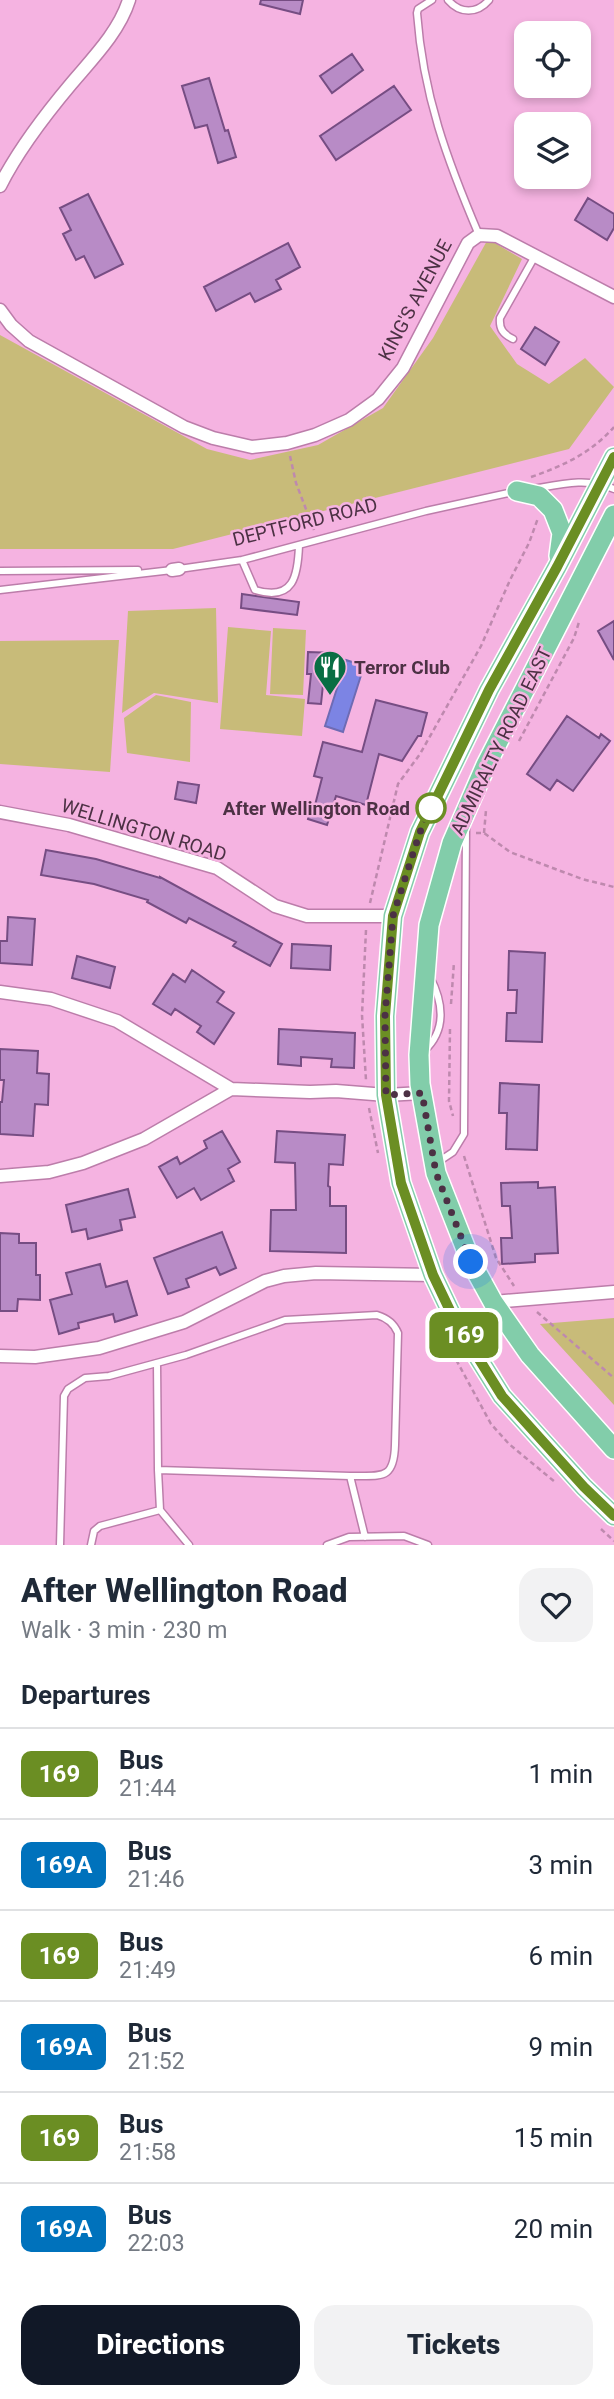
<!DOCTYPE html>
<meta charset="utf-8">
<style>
:root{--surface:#fff;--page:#f2f2f3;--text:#1f2937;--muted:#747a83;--line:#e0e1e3;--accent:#111827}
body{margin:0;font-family:Roboto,sans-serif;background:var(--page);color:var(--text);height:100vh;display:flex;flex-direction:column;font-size:26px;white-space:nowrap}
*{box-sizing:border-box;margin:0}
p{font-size:23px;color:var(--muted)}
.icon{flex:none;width:38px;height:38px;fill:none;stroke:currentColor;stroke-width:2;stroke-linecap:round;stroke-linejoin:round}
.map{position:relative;height:1545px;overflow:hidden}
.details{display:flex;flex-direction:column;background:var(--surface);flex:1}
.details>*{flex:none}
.badge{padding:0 14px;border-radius:10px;font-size:24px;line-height:46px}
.fabs{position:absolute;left:514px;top:21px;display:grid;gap:14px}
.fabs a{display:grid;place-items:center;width:77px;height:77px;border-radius:14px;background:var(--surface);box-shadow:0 4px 10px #0003;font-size:35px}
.you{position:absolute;width:35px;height:35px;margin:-18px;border:5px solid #fff;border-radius:50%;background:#1a73e8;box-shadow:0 0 0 10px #1a73e833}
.map>.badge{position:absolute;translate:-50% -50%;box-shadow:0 0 0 4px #fff}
h2{padding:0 21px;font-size:26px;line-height:63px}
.round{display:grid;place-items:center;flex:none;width:74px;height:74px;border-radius:21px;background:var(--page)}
.head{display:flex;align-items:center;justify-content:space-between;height:119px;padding:0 21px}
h1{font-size:33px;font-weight:800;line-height:52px}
.button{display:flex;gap:14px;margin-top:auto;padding:14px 21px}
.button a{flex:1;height:80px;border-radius:21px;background:var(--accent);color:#fff;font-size:28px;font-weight:800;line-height:80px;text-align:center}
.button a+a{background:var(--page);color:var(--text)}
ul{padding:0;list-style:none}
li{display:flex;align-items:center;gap:21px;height:91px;padding:0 21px;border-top:2px solid var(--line)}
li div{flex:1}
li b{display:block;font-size:26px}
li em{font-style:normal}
li .badge{min-width:77px;font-weight:700;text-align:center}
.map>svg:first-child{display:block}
.green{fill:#c8bb79}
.water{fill:#7c84e4;stroke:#6e6bb4;stroke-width:2}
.building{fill:#b88bc6;stroke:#764d83;stroke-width:2}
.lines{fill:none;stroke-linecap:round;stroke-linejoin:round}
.lane-casing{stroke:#bc7daa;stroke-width:9}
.street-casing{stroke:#bc7daa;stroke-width:15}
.primary-casing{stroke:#fff;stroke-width:22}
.path{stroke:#be89ae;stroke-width:2.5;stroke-dasharray:5 3.5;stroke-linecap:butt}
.lane{stroke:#fff;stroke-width:6}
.street{stroke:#fff;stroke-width:12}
.primary{stroke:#82cdaa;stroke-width:19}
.line-casing{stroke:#fff;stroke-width:16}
.line{stroke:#6b8e23;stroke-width:10}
.walk{stroke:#4c3144;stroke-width:7;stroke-dasharray:0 12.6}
.stop-dot{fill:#fff;stroke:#6b8e23;stroke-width:3.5}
.labels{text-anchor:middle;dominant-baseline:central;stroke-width:5;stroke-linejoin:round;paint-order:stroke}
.street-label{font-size:19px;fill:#4c3144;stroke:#f5b3e1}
.poi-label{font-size:19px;font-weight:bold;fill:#4c3144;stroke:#f5b3e1;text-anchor:start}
.stop-label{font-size:19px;font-weight:bold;fill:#4c3144;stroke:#f5b3e1;text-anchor:end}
</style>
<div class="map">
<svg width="614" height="1545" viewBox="0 0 614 1545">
<rect width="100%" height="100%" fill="#f5b3e1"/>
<path class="green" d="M488 239 522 259 490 326 517 364 549 384 585 358 614 387 569 449 173 549H0V335L207 449 250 460 318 445 383 408 433 338Z
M216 608 218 703 154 693 122 713 128 611Z
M228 627 271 631 266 695 305 699 302 736 220 729Z
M273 628 306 630 303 695 270 694Z
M119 640 110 772 0 764V641Z
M156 695 191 702 190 762 127 753 124 718Z
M614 1318V1405L540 1324Z"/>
<path class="water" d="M346 660 364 666 343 732 325 726Z"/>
<path class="building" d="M261 0H303L300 14 260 4Z
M352 54 363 70 332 93 320 76Z
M209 78 225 131 228 130 236 157 218 163 207 125 195 128 182 86Z
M394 86 411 110 336 160 320 136Z
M88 194 123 264 95 278 84 256 76 260 63 234 71 230 60 208Z
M588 198 614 214V228L607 240 575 220Z
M288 243 300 267 276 280 281 289 255 302 250 293 216 311 204 287Z
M535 327 559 342 545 365 521 349Z
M242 594 299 602 297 615 241 608Z
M614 621V660L598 631Z
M308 652 336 653V675H324L321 704 308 703 311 674H307Z
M376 700 427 713 421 736H418L402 761 379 754 366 805 336 796 327 825 308 819 311 808 314 809 322 778 314 776 323 742 362 752Z
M567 716 599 738 601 734 610 741 573 791 557 780 550 790 527 774Z
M178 782 199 785 196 803 175 799Z
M46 850 96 859 160 878V877L282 944 270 966 233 946 236 942 189 918 186 923 147 902 148 900 94 884 41 875Z
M8 917 35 919 32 965 0 963V941H7Z
M292 944 331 946 330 970 291 968Z
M509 951 545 953 542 1042 506 1041 507 1013H516L517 990H508Z
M77 956 115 967 110 988 72 978Z
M192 970 224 992 217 1002 234 1013 214 1044 197 1032 201 1026 175 1009 171 1015 153 1004 173 974 185 982Z
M279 1029 355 1033 354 1068 331 1067 332 1059 301 1057V1066L278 1064Z
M0 1049 38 1051 37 1073 49 1074 48 1105 35 1104 33 1136 0 1134V1102H2L4 1080H0Z
M500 1083 539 1085 537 1150 506 1149 507 1113H499Z
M222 1131 240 1162 228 1169 234 1181 201 1200 194 1188 177 1198 159 1167 177 1157 180 1164 207 1148 204 1141Z
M277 1131 345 1135 343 1165 329 1164 328 1186 330 1187V1206H346V1253L270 1251 271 1210H296L295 1163 275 1162Z
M538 1182V1188L555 1187 558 1253 535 1254V1262L502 1264 501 1238H512L510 1206H502L501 1183Z
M128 1189 135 1217 120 1220 122 1230 88 1239 86 1229 72 1232 66 1205Z
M222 1232 236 1268 220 1275 216 1267 186 1279 189 1287 168 1294 154 1258Z
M0 1233 19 1234V1243H36V1275H40V1300L18 1299 17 1311H0Z
M100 1264 106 1287 127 1281 137 1315 115 1322 113 1314 78 1323 79 1328 59 1334 50 1300 72 1294 66 1273Z"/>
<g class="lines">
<defs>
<path id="lane" d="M432 0 418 9 417 13C423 95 447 160 479 235
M448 0C460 14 477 14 489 0
M513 339C503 334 499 329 500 318L535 256
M534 489C561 484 588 477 614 489
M242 560 255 590C294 602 298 575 299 545
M179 569 242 560 426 511 513 492
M0 571 138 570
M0 590 172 570
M424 1051C447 1030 443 1002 430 977
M438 1162 453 1152 464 1134 466 828
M157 1363 158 1470 160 1510 189 1545
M350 1476 365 1537
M60 1545 64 1396 68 1389 85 1378 109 1376 186 1355 285 1320 377 1315C387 1318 394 1323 398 1333L395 1445C394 1482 380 1475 350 1476L158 1470
M91 1545 94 1531 100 1526 160 1510
M327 1545 349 1537 404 1536 428 1545"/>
<path id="street" d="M0 186C18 150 45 115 71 84 92 59 119 32 129 0
M0 310 11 325 29 341 184 427 213 438 252 447 287 443 315 435 349 420 378 399 403 368 468 243 479 235 497 236 614 297
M172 570 179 569
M0 812 69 825 217 868 275 906 307 916H393
M0 992 51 999 117 1021 231 1089
M0 1176 49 1172 83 1163 144 1139 231 1089 310 1092 336 1091 386 1095 422 1093
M493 1302 614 1292
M0 1356 35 1357 99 1348 184 1322 265 1281 284 1276 316 1273 433 1275"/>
<path id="primary" d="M614 457 557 567 489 690 420 832 393 916 385 1016 386 1095 401 1183 433 1275 454 1319 502 1396 584 1487 614 1516
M517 491 539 496 553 510 562 533 559 556
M614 515 486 765 452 843 429 925 419 1055 420 1084 436 1173 471 1262 493 1302 530 1355 614 1449"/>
</defs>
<use href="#lane" class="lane-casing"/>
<use href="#street" class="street-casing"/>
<use href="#primary" class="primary-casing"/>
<path class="path" d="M290 456 296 483 314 530
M531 477C563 466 591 453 614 427
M519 741 574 638 579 622
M476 833H484L510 852 582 879 614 887
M484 833 486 810
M370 903 398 784 420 754 481 646 510 580 529 543 538 518
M366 930 362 1015 366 1080
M451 1004 454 962
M450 1029 449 1101 453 1116
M369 1108 378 1153
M464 1156 496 1258 514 1286
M537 1312 614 1378
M440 1330 491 1424 509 1444 555 1482
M601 1529 614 1541"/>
<use href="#lane" class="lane"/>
<use href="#street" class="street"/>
<use href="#primary" class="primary"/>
</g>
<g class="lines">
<defs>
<path id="line" d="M614 457 557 567 489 690 420 832 393 916 385 1016 386 1095 401 1183 433 1275 454 1319 502 1396 584 1487 614 1516"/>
</defs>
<use href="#line" class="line-casing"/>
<use href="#line" class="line"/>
<path class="walk" d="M431 808 420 832 393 916 385 1016 386 1095 422 1093 436 1173 471 1262"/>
</g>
<defs>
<symbol id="restaurant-pin" viewBox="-11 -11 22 30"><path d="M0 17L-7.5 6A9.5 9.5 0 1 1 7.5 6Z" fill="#096e44" stroke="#f5b3e1"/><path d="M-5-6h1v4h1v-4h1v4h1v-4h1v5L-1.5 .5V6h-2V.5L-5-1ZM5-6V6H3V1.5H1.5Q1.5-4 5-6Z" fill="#fff"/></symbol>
</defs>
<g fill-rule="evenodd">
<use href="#restaurant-pin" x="311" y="648" width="38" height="52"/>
</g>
<circle class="stop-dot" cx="431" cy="808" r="14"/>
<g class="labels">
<g class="street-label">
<text transform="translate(415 300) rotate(-62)">KING'S AVENUE</text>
<text transform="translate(305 522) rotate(-14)">DEPTFORD ROAD</text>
<text transform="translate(501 741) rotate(-64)">ADMIRALTY ROAD EAST</text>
<text transform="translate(144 830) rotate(17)">WELLINGTON ROAD</text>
</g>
<g class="poi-label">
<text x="354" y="667">Terror Club</text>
</g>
<g class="stop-label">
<text x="410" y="808">After Wellington Road</text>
</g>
</g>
</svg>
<div class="fabs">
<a><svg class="icon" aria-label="locate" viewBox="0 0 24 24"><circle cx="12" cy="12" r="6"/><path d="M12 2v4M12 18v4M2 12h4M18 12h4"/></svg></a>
<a><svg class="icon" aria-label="layers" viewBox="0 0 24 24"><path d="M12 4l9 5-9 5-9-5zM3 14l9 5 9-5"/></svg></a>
</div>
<div class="you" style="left:471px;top:1262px"></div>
<b class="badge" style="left:464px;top:1335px;background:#6b8e23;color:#fff">169</b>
</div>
<section class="details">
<div class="head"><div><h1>After Wellington Road</h1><p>Walk · 3 min · 230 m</p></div><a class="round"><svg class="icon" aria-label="heart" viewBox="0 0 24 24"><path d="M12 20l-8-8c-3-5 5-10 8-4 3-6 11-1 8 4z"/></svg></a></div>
<h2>Departures</h2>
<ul>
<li><span class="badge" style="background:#6b8e23;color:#fff">169</span><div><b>Bus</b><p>21:44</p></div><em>1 min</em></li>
<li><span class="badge" style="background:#0072bc;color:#fff">169A</span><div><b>Bus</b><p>21:46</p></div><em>3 min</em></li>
<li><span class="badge" style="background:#6b8e23;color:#fff">169</span><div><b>Bus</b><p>21:49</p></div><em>6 min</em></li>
<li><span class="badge" style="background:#0072bc;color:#fff">169A</span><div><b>Bus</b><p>21:52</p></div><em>9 min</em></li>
<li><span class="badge" style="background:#6b8e23;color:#fff">169</span><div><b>Bus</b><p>21:58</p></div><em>15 min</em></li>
<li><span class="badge" style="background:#0072bc;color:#fff">169A</span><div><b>Bus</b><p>22:03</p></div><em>20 min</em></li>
</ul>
<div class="button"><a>Directions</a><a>Tickets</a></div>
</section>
